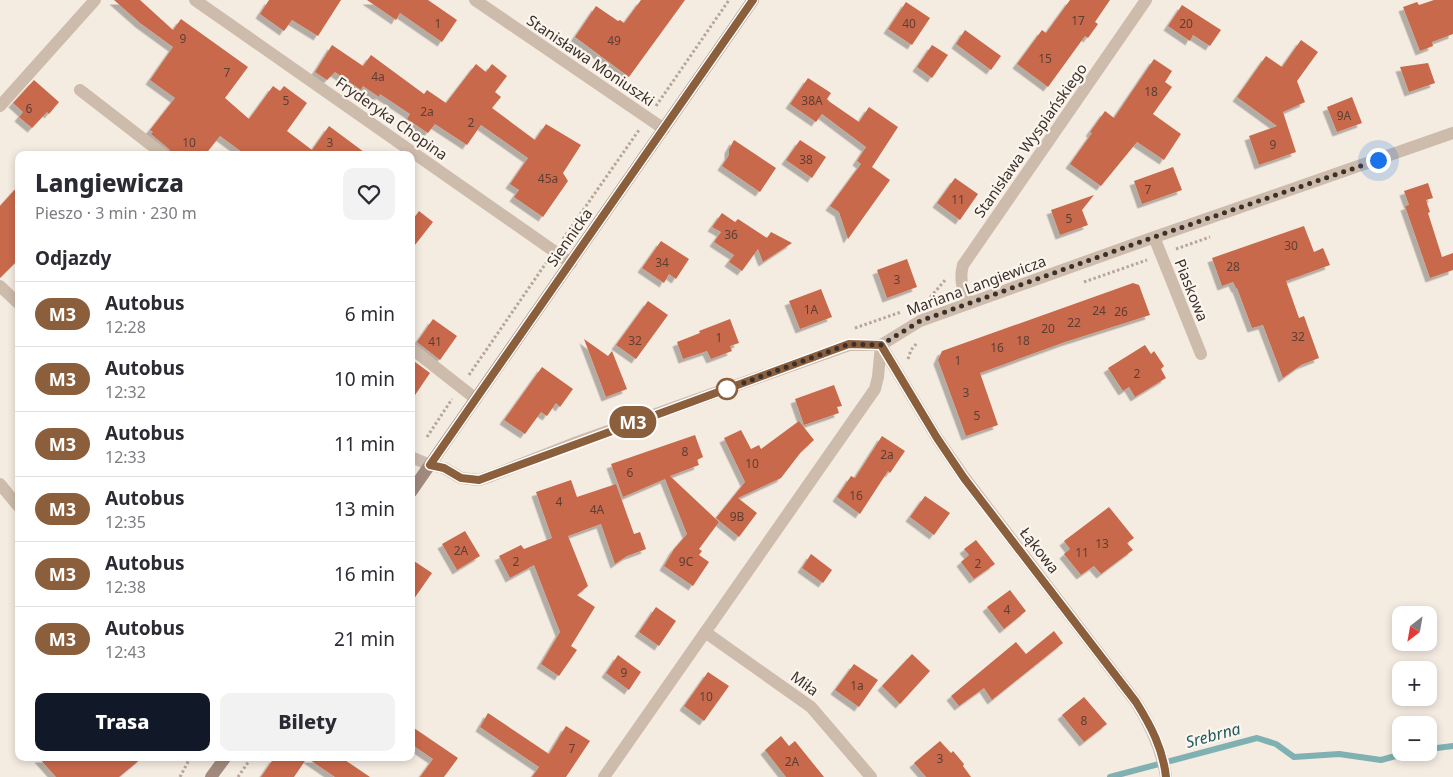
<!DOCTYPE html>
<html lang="pl">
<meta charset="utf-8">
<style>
:root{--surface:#fff;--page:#f2f2f3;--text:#2b2b33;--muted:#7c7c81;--line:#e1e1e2;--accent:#111827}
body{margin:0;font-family:"Noto Sans",sans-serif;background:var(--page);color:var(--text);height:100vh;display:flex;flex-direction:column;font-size:19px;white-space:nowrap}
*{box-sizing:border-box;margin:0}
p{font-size:16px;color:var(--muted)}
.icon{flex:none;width:28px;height:28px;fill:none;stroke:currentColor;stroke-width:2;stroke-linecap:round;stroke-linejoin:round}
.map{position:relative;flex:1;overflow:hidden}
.drawer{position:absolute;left:15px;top:151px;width:400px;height:610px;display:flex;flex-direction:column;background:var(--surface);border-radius:10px;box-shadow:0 2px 8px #0003}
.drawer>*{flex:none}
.badge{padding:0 10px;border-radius:16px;font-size:18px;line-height:32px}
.needle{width:32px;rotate:211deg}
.buttons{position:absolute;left:1392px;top:606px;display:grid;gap:10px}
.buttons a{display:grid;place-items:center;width:45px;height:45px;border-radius:10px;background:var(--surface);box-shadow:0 2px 8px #0003;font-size:25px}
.you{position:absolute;width:25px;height:25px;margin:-12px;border:4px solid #fff;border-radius:50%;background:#1a73e8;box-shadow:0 0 0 8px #1a73e833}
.map>.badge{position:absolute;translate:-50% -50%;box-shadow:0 0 0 2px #fff}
h2{padding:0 20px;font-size:19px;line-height:45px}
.round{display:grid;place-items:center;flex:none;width:52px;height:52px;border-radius:10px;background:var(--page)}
.head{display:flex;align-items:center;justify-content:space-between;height:85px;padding:0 20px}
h1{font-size:24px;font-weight:800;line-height:38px}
.cta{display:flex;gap:10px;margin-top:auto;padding:10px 20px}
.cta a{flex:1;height:58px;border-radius:10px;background:var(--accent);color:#fff;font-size:20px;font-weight:800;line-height:58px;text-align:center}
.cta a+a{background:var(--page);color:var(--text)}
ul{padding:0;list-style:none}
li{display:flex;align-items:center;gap:15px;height:65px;padding:0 20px;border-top:1px solid var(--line)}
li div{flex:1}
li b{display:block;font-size:19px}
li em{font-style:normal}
li .badge{min-width:55px;font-weight:700;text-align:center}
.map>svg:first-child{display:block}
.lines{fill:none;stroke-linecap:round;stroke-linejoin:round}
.stream{stroke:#7fb0b2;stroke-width:6}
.building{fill:#c8694b;filter:url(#shadow)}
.path{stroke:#b9a596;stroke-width:3;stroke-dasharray:2.5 2.5;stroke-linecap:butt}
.street{stroke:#cdbbac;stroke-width:12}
.secondary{stroke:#a18a7d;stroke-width:12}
.line-casing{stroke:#fff;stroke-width:11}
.line{stroke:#8b5e3c;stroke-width:8}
.walk{stroke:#3b302b;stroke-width:5;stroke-dasharray:0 9}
.stop-dot{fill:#fff;stroke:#8b5e3c;stroke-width:2.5}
.labels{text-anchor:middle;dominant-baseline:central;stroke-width:4.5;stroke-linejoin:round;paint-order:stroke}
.number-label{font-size:12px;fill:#5e3e33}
.street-label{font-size:15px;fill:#3b302b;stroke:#fbf5ee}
.water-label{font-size:16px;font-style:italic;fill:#1f5a5e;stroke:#fbf5ee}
</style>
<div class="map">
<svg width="1453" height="777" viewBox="0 0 1453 777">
<defs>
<filter id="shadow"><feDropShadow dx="-4.5" dy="4.5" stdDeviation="0" flood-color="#0004"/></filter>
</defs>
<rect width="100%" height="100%" fill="#f4ebe1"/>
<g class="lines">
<path class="stream" d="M1429 749 1453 746
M1110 777 1257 738 1276 744 1294 757 1339 754 1381 760 1410 752"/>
</g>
<path class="building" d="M114 0H140L173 30 181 19 248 67 225 98 249 119 273 86 280 91 284 86 307 103 287 131 312 150 329 126 368 155H246L220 136 205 155H172L169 149 151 134 153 132 150 130 175 98 150 80 173 47 140 23Z
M269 0H341L318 36 292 20 284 31 260 14Z
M367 0H428L457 20 442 42 400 13 396 20Z
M641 0H685L629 77 575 37 596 6 618 21 620 20 624 23Z
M1070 0H1110L1095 22 1098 24 1088 38 1085 36 1048 87 1017 64 1042 30 1046 33Z
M1434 0H1453V34L1432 42 1433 46 1420 51 1403 7 1417 2 1419 5Z
M906 2 930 18 912 45 888 29Z
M1182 5 1221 30 1210 46 1193 35 1190 41 1168 26Z
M965 30 1001 56 991 70 956 44Z
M1301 40 1318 52 1297 81 1305 102 1283 112 1296 152 1259 165 1249 136 1277 126 1237 97 1266 56 1282 67Z
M332 45 363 66 371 55 424 94 427 90 446 103 476 64 486 72 492 64 507 76 495 92 501 97 492 108 535 140 546 124 581 145 563 173 568 181 543 217 514 197 519 190 510 184 528 158 481 125 467 145 435 124 428 133 407 119 410 114 380 94 379 97 363 86 361 90 335 72 327 80 315 72Z
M932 45 948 55 932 78 917 67Z
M1154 59 1172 71 1165 82 1172 87 1153 114 1181 134 1164 160 1137 142 1101 186 1070 164 1092 133 1090 132 1105 111 1114 118Z
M1428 63 1435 83 1409 92 1400 67Z
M808 78 831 93 827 99 830 102 859 122 869 107 898 127 872 167 890 180 848 239 839 212 830 206 861 164 857 161 866 147 822 114 816 122 790 104Z
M34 80 59 102 49 114 47 112 32 128 19 117 23 112 13 103Z
M1352 97 1362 123 1337 132 1327 107Z
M734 140 776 168 760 192 722 166 729 155V149Z
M800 140 826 157 812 178 786 160Z
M1173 167 1182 190 1142 204 1134 181Z
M955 178 978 194 960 220 937 203Z
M1428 183 1433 198 1426 200 1430 212 1428 213 1442 257 1453 253V270L1430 278 1405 206 1409 205 1404 191Z
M19 185V259L0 278V206Z
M1094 195 1082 210 1088 225 1060 235 1051 210Z
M419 211 433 222 411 250V222Z
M722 213 735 222 738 219 767 238 771 232 792 243 763 262 758 249 742 271 729 262 734 255 714 242 721 232 712 227Z
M1304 226 1314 252 1323 248 1330 265 1286 281 1299 318 1304 316 1319 358 1301 365 1283 378 1263 325 1252 328 1237 288H1236L1233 282 1222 286 1212 258Z
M661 241 689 259 676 279 669 274 664 283 642 268Z
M907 259 917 287 887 298 877 270Z
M1133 283 1139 285 1150 315 1065 342 980 373 998 425 966 436 938 360 942 351Z
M821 289 832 317 800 329 789 301Z
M648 301 668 315 636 359 616 345Z
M433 319 457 336 440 360 417 342Z
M730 319 739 343 730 346 732 351 711 359 707 351 683 359 677 342 700 333 699 331Z
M584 339 608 356 612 351 627 389 606 397Z
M1145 345 1151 354 1154 351 1164 366 1161 369 1166 378 1135 397 1129 387 1123 391 1108 368Z
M411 359 430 373 411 401Z
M542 367 573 389 560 407 556 403 547 416 541 412 525 434 504 420Z
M834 385 842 406 837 407 839 413 804 425 795 399Z
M799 421 814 440 801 452 781 478 738 498 757 513 739 537 716 518 745 482 724 438 741 430 751 449 759 445 761 449Z
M695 435 703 457 697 460 699 465 670 476 719 522 699 549 702 551 699 555 709 562 693 586 664 566 674 549 687 534 665 479 623 497 611 464Z
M882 436 905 451 890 473 888 471 860 514 837 497 851 476 855 478Z
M571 480 577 497 616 484 634 534 640 532 646 549 627 556 615 564 601 524 568 536 588 586 577 595 595 607 571 646 577 650 559 676 541 664 560 632 534 565 510 578 499 556 521 545 524 549 552 538 536 492Z
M925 496 950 513 934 535 910 517Z
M1109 507 1134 538 1127 543 1133 550 1101 574 1094 566 1081 575 1064 554 1070 549 1064 541Z
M465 531 480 556 457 570 442 544Z
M976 540 995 564 974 579 961 562 969 555 964 549Z
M811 554 832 570 823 583 802 568Z
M411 559 432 573 411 603Z
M1010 590 1026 611 1004 629 987 607Z
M656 607 676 621 659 646 639 632Z
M1054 631 1063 643 992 700 984 688 959 706 951 696 1016 642 1026 654Z
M912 654 930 671 900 704 882 686Z
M618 655 641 672 629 690 606 673Z
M854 664 878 680 859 707 835 690Z
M708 672 729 686 704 721 684 706Z
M1084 697 1107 724 1084 742 1062 715Z
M488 713 549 754 566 726 590 741 566 777H532L539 767 480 727Z
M411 726 458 758 444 777H420L433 759 411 744Z
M781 736 789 746 795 741 824 777H786L765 750Z
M940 741 951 753 953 751 964 764 963 766 971 777H926L914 763Z
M39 758H142L119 777H56Z
M274 758H342L370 777H335L307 758 294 777H261Z"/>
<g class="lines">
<path class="path" d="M656 106 729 0
M563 239 639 130
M1176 249 1210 237
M1084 282 1147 260
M927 301 946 279
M855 328 901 312
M908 359 911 350 917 343
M469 375 546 263
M427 437 452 399
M180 777 190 758
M238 777 251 758"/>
<path class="street" d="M195 0 571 263
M475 0 664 129
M80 90 164 155
M0 106 95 0
M1154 237 1201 354
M0 286 19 304
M968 303C963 290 959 279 963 265L1146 0
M881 345 937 438 964 477 1136 702C1151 726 1162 749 1166 777
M411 348 476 399
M411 457 430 465 444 468 461 478 479 480 491 476 572 444 849 345H881L920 321 1149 239 1453 133
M0 484 19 507
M705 632 811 707 871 777
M604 777 875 389 878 377 881 345"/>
<path class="secondary" d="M411 492 753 0
M211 777 225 758"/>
</g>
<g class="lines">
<defs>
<path id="line" d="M753 0 430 465 444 468 461 478 479 480 849 344 881 345 937 438 964 478 1136 702C1151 726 1163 749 1166 777"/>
</defs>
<use href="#line" class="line-casing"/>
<use href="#line" class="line"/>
<path class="walk" d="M727 389 849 344 881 345 920 321 1154 237 1378 160"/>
</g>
<circle class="stop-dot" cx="727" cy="389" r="10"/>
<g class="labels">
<g class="number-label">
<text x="1078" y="20">17</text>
<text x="438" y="23">1</text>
<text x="909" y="23">40</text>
<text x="1186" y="23">20</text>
<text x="183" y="38">9</text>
<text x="614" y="40">49</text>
<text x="1045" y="58">15</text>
<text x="227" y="72">7</text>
<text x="378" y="76">4a</text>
<text x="1151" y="91">18</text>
<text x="286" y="100">5</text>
<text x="812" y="100">38A</text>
<text x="29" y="108">6</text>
<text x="427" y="111">2a</text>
<text x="1344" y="115">9A</text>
<text x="471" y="122">2</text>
<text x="189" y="142">10</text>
<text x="330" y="142">3</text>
<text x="1273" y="144">9</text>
<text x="806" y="159">38</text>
<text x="548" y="178">45a</text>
<text x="1148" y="189">7</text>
<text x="958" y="199">11</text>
<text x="1069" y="218">5</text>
<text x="731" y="234">36</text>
<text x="1291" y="245">30</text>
<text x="662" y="262">34</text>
<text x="1233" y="266">28</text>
<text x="897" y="279">3</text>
<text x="811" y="309">1A</text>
<text x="1099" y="310">24</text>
<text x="1121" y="311">26</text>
<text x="1074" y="322">22</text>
<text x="1048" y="328">20</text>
<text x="1298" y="336">32</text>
<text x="719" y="337">1</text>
<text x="635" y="340">32</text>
<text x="1023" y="340">18</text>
<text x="435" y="341">41</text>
<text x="997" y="347">16</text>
<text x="958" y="360">1</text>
<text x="1137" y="373">2</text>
<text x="966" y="392">3</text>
<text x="977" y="415">5</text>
<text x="685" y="451">8</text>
<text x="887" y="454">2a</text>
<text x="752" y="463">10</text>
<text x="630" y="472">6</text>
<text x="856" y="495">16</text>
<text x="559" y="501">4</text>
<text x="597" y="509">4A</text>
<text x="737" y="516">9B</text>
<text x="1102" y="543">13</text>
<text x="461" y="550">2A</text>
<text x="1082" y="552">11</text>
<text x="516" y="561">2</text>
<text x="686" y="561">9C</text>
<text x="978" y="563">2</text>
<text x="1007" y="609">4</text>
<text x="624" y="672">9</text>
<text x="857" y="685">1a</text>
<text x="706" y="696">10</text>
<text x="1084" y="720">8</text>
<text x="572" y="748">7</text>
<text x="940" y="758">3</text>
<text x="792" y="761">2A</text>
</g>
<g class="street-label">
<text transform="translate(591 60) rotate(34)">Stanisława Moniuszki</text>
<text transform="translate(392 118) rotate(35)">Fryderyka Chopina</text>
<text transform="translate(1030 140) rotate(-55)">Stanisława Wyspiańskiego</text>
<text transform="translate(569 237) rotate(-55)">Siennicka</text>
<text transform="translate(976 285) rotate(-20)">Mariana Langiewicza</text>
<text transform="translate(1192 290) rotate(68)">Piaskowa</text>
<text transform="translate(1040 550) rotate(52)">Łąkowa</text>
<text transform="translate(805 683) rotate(36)">Miła</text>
</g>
<g class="water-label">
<text transform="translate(1213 735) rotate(-15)">Srebrna</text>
</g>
</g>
</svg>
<div class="buttons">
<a><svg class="needle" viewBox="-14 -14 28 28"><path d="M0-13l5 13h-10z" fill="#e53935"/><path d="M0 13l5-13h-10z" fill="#7c7c81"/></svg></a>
<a>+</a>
<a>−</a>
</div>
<div class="you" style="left:1378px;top:160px"></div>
<b class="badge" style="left:633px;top:422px;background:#8b5e3c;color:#fff">M3</b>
<section class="drawer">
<div class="head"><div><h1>Langiewicza</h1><p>Pieszo · 3 min · 230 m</p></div><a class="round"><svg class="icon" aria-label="heart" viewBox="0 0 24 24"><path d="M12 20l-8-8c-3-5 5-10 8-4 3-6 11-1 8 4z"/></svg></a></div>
<h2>Odjazdy</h2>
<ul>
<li><span class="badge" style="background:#8b5e3c;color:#fff">M3</span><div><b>Autobus</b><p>12:28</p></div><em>6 min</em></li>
<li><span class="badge" style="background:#8b5e3c;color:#fff">M3</span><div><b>Autobus</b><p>12:32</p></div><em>10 min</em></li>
<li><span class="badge" style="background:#8b5e3c;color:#fff">M3</span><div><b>Autobus</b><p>12:33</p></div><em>11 min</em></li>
<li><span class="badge" style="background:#8b5e3c;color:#fff">M3</span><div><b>Autobus</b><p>12:35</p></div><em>13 min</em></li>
<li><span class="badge" style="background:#8b5e3c;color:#fff">M3</span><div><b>Autobus</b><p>12:38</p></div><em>16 min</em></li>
<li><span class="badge" style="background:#8b5e3c;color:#fff">M3</span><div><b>Autobus</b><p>12:43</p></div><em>21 min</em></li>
</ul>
<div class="cta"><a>Trasa</a><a>Bilety</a></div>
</section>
</div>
